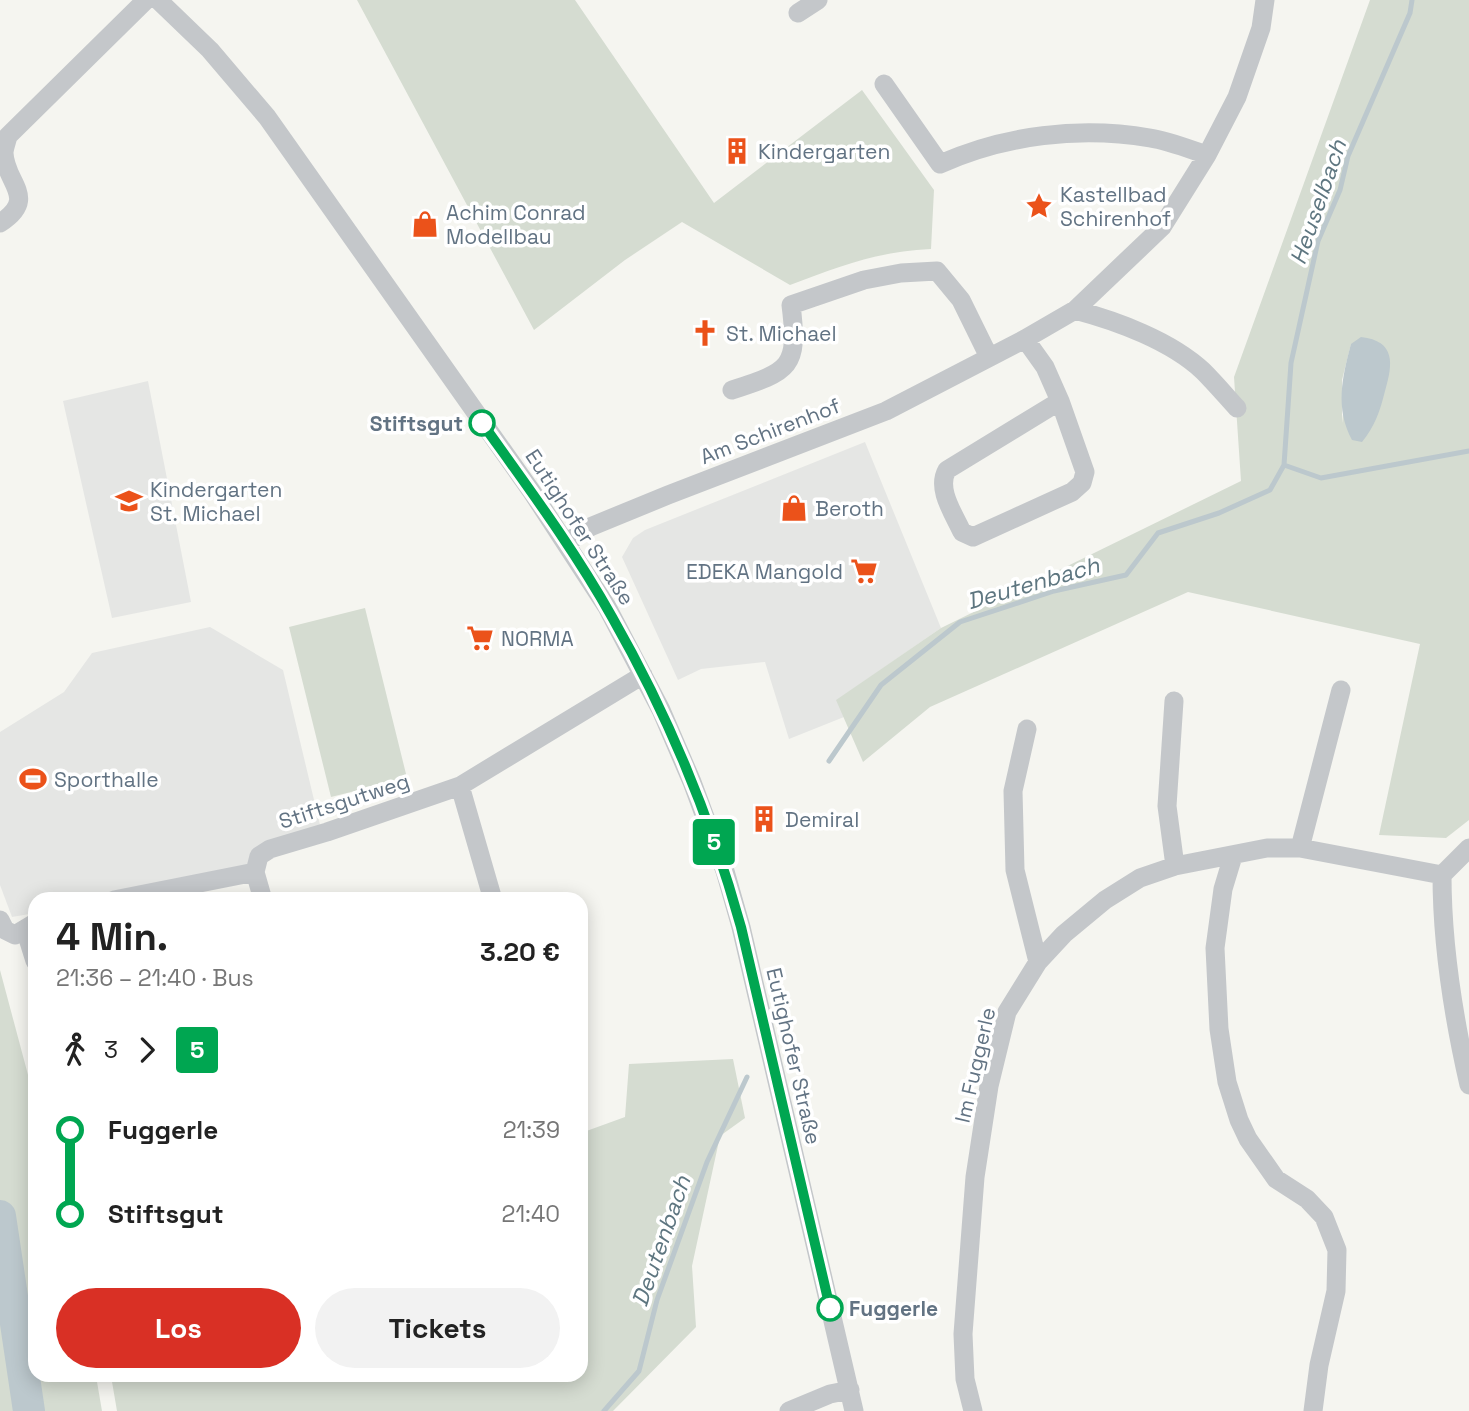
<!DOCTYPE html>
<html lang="de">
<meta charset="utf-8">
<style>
:root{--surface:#fff;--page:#f2f2f2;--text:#222;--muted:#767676;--accent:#d93025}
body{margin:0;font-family:"Space Grotesk",sans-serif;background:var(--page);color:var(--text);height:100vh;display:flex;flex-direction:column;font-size:26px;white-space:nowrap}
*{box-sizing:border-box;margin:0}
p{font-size:23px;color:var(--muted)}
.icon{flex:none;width:38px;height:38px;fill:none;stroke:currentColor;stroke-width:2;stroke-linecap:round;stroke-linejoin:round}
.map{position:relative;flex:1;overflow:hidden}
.sheet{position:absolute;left:28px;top:892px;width:560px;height:490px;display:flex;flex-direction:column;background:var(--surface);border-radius:21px;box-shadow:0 4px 18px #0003}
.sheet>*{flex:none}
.badge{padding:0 14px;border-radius:5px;font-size:24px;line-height:46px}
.map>.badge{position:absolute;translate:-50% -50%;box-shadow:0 0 0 4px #fff}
.legs{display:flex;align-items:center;gap:10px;height:77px;padding:0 28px;font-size:23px}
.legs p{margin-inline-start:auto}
.head{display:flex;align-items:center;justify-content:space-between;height:119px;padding:0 28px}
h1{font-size:38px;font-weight:700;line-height:52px}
.action{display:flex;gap:14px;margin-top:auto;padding:14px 28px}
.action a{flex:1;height:80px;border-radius:42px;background:var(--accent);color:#fff;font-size:28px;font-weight:700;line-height:80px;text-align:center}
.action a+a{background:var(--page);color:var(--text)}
ul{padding:0 28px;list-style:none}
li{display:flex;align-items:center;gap:24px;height:84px;font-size:26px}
li i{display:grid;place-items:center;width:10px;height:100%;margin:0 9px;background:currentColor}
li i::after{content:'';width:18px;height:18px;margin:-9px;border:5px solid;border-radius:50%;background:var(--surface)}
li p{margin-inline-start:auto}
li:first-child i{background:linear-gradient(#0000 50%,currentColor 0)}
li:last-child i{background:linear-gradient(currentColor 50%,#0000 0)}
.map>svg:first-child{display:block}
.built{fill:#e5e6e4}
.green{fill:#d5dcd1;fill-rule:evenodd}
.water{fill:#bcc8cd}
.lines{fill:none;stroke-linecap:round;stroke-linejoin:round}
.stream{stroke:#bcc8cd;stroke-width:5}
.river{stroke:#bcc8cd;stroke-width:32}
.minor{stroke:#c4c7ca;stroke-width:19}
.line-1-casing{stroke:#fff;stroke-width:16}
.line-1{stroke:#00a651;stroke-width:10}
.stop-1-dot{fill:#fff;stroke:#00a651;stroke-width:3.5}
.labels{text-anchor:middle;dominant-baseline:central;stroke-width:7;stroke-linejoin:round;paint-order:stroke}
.poi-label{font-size:21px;fill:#627383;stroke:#fff;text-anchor:start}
.stop-label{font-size:21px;font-weight:bold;fill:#627383;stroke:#fff;text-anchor:end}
.street-label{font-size:21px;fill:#627383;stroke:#fff}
.water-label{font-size:23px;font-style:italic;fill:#5e7680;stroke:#fff}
</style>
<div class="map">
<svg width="1469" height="1411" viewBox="0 0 1469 1411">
<rect width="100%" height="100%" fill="#f5f5f0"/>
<path class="built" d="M148 381 191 602 112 618 63 401Z
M865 442 941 628 837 700 844 717 789 739 765 662 701 669 678 680 622 557 633 538 645 530Z
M210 627 283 670 320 825 234 875 105 899 35 900V913L12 917 0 885V732L64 692 92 653Z"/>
<path class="green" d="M357 0H575L714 203 862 90 934 190 931 249C875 252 841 266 790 285L682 222 625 260 534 330Z
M1370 0H1469V820L1446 838 1379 835 1420 644 1188 592 930 707 863 762 836 700 941 628 1241 481 1234 377ZM1351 344 1342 423V380Z
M365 608 407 778 331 797 289 627Z
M0 970 35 1101V1376H96L102 1411H0Z
M733 1059 745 1118 720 1136 692 1266 696 1327 613 1411H117L111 1376H581V1133L625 1117 629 1064Z"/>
<path class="water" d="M1361 337C1396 341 1393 364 1385 391 1380 411 1375 426 1362 442L1352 440C1335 408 1342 378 1351 344Z"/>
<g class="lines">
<path class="stream" d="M1284 465 1291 363 1318 241 1340 190 1348 156 1410 13 1412 0
M829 761 881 685 960 622 1054 591 1126 575 1158 533 1219 513 1270 490 1284 465 1321 478 1469 451
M604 1411 639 1371 657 1300 707 1162 747 1077"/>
<path class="river" d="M0 1216 29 1411"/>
<path class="minor" d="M158 0 210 50 267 117 532 492 607 607 661 710 692 782 725 871 741 927 854 1411
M798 13 818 0
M884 84 940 164C1005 135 1080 126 1150 138 1169 141 1189 149 1207 155
M0 223C39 198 5 183 4 153 4 148 7 141 8 136L146 0
M1075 310C1117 321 1171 341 1203 371 1215 383 1226 396 1237 408
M1025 339 1045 367 1060 401 1085 472 1082 483 1072 492 973 537 962 532C954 514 936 489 947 470L1060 401
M732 390C790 371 799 368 791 305L864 280 901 273 937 271 961 300 989 357
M566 543 590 527 668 495 886 411 1025 339 1075 310 1162 227 1207 155 1237 97 1261 28 1265 0
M1174 701 1167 806 1175 866
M1027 729 1013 791 1015 870 1038 962
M460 786 493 900
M1300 848 1341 690
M1233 856 1223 889 1215 948 1219 1029 1227 1082 1239 1120 1248 1139 1276 1179 1307 1199 1324 1217 1337 1250 1336 1291 1319 1365 1313 1411
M255 872 259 856 270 849 327 832 460 786 643 675
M1442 875C1442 946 1453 1015 1469 1085
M114 900 255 872 263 900
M0 920 5 930 15 935 35 923
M25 929 35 961
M789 1411 830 1394 850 1390
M973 1411 965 1379 963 1334 975 1177 989 1086 1007 1012 1038 962 1064 934 1105 900 1140 878 1175 866 1267 848H1300L1442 875 1469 848"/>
</g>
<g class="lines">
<defs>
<path id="line-1" d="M482 423C527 486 574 549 612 617 668 715 711 819 741 927L830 1308"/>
</defs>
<use href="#line-1" class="line-1-casing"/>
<use href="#line-1" class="line-1"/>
</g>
<defs>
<symbol id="building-bare" viewBox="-9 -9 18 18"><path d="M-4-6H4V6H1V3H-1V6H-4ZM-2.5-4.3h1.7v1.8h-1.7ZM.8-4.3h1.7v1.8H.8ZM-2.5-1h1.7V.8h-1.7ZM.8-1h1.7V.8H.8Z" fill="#eb521a" stroke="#fff" stroke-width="2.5" paint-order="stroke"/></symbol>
<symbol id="sight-bare" viewBox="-9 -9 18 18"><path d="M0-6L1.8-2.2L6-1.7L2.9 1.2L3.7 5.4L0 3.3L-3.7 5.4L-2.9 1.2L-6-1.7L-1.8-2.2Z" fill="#eb521a" stroke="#fff" stroke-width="2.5" paint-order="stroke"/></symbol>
<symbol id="shop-bare" viewBox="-9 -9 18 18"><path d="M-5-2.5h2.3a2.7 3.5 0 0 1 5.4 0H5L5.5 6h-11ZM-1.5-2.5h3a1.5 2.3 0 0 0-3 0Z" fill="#eb521a" stroke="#fff" stroke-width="2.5" paint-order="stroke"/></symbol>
<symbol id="church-bare" viewBox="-9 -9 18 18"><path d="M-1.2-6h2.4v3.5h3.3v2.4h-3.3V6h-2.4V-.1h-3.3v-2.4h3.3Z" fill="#eb521a" stroke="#fff" stroke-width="2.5" paint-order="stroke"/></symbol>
<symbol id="school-bare" viewBox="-9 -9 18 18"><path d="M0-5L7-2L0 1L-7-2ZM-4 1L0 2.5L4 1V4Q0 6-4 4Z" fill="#eb521a" stroke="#fff" stroke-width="2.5" paint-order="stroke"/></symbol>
<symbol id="supermarket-bare" viewBox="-9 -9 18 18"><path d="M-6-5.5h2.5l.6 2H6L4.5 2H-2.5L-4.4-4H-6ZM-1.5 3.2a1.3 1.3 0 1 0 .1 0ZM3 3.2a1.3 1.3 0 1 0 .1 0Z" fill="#eb521a" stroke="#fff" stroke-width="2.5" paint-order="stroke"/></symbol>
<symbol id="stadium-bare" viewBox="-9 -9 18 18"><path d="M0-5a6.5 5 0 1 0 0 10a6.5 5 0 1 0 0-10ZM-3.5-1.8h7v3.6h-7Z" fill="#eb521a" stroke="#fff" stroke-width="2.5" paint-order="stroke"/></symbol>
</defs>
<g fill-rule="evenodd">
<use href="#building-bare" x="718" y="132" width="38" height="38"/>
<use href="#sight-bare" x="1020" y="187" width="38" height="38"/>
<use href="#shop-bare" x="406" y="205" width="38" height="38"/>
<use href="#church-bare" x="686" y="314" width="38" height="38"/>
<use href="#school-bare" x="110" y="482" width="38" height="38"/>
<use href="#shop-bare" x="775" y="489" width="38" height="38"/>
<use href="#supermarket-bare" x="845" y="552" width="38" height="38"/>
<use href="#supermarket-bare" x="461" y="619" width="38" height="38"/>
<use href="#stadium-bare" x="14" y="760" width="38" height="38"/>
<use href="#building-bare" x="745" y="800" width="38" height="38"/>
</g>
<g class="stop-1-dot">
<circle cx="482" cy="423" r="12"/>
<circle cx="830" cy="1308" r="12"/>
</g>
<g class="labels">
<g class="poi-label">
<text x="758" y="151">Kindergarten</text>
<text x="1060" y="194">Kastellbad<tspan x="1060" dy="24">Schirenhof</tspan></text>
<text x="446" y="212">Achim Conrad<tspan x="446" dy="24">Modellbau</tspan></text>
<text x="726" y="333">St. Michael</text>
<text x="150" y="489">Kindergarten<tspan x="150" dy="24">St. Michael</tspan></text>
<text x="815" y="508">Beroth</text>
<text x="843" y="571" text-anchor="end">EDEKA Mangold</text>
<text x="501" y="638">NORMA</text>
<text x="54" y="779">Sporthalle</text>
<text x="785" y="819">Demiral</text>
</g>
<g class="stop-label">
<text x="463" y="423">Stiftsgut</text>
<text x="849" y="1308" text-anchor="start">Fuggerle</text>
</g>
<g class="street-label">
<text transform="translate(770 431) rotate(-21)">Am Schirenhof</text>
<text transform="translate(580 527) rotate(57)">Eutighofer Straße</text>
<text transform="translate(344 801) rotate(-18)">Stiftsgutweg</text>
<text transform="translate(794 1056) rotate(77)">Eutighofer Straße</text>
<text transform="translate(975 1065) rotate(-77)">Im Fuggerle</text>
</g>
<g class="water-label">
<text transform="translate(1318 202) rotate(-71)">Heuselbach</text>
<text transform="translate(1033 583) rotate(-16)">Deutenbach</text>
<text transform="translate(661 1241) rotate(-71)">Deutenbach</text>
</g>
</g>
</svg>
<b class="badge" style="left:714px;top:842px;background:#00a651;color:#fff">5</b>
<section class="sheet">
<div class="head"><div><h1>4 Min.</h1><p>21:36 – 21:40 · Bus</p></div><b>3.20 €</b></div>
<div class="legs"><svg class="icon" aria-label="walk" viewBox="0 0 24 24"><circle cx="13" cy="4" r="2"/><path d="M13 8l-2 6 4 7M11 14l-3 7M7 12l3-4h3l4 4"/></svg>3<svg class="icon" aria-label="forward" viewBox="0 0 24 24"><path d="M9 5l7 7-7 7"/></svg><b class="badge" style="background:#00a651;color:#fff">5</b></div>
<ul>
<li><i style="color:#00a651"></i><b>Fuggerle</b><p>21:39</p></li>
<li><i style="color:#00a651"></i><b>Stiftsgut</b><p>21:40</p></li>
</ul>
<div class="action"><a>Los</a><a>Tickets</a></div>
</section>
</div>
